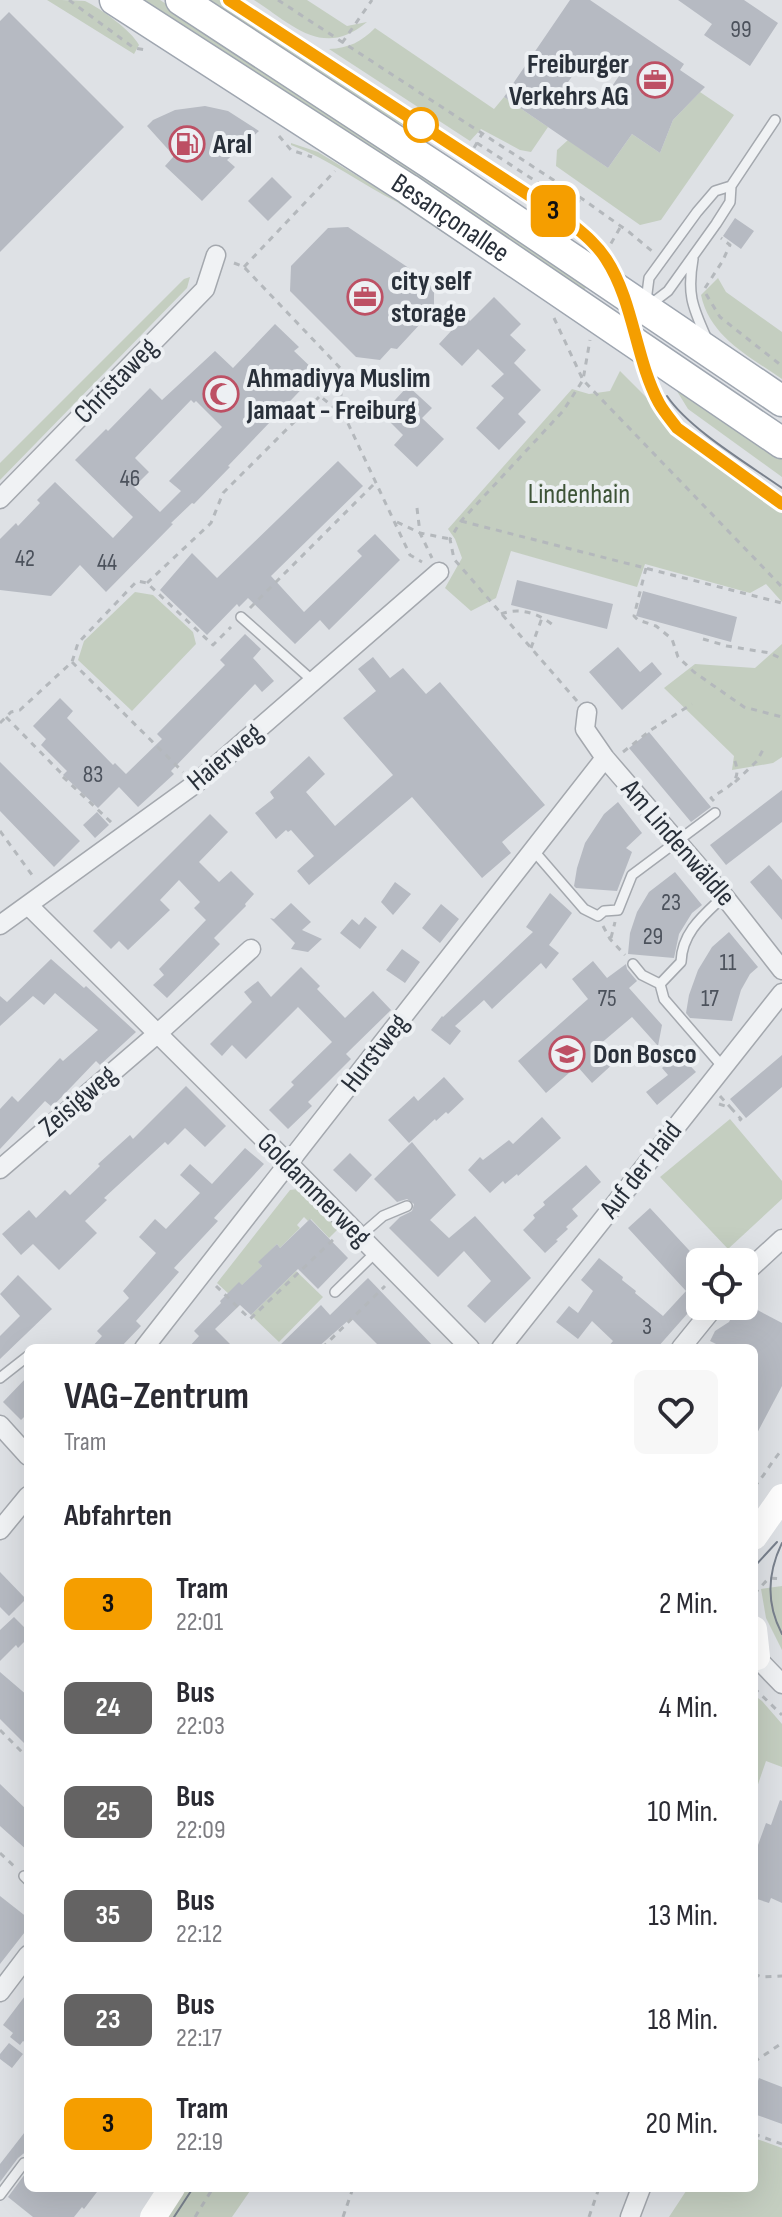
<!DOCTYPE html>
<html lang="de">
<meta charset="utf-8">
<style>
:root{--surface:#fff;--page:#f7f7f7;--text:#2b2b33;--muted:#7c7c81}
body{margin:0;font-family:"Sofia Sans Condensed",sans-serif;background:var(--page);color:var(--text);height:100vh;display:flex;flex-direction:column;font-size:30px;white-space:nowrap}
*{box-sizing:border-box;margin:0}
p{font-size:26px;color:var(--muted)}
.icon{flex:none;width:44px;height:44px;fill:none;stroke:currentColor;stroke-width:2;stroke-linecap:round;stroke-linejoin:round}
.map{position:relative;flex:1;overflow:hidden}
.panel{position:absolute;left:24px;top:1344px;width:734px;height:848px;display:flex;flex-direction:column;background:var(--surface);border-radius:12px;box-shadow:0 8px 32px #0002}
.panel>*{flex:none}
.badge{padding:0 16px;border-radius:12px;font-size:28px;line-height:52px}
.tools{position:absolute;left:686px;top:1248px;display:grid;gap:16px}
.tools a{display:grid;place-items:center;width:72px;height:72px;border-radius:12px;background:var(--surface);box-shadow:0 8px 32px #0002;font-size:40px}
.map>.badge{position:absolute;translate:-50% -50%;box-shadow:0 0 0 4px #fff}
h2{padding:0 40px;font-size:30px;line-height:72px}
.round{display:grid;place-items:center;flex:none;width:84px;height:84px;border-radius:12px;background:var(--page)}
.head{display:flex;align-items:center;justify-content:space-between;height:136px;padding:0 40px}
h1{font-size:38px;font-weight:700;line-height:60px}
ul{padding:0;list-style:none}
li{display:flex;align-items:center;gap:24px;height:104px;padding:0 40px}
li div{flex:1}
li b{display:block;font-size:30px}
li em{font-style:normal}
li .badge{min-width:88px;font-weight:700;text-align:center}
.map>svg:first-child{display:block}
.green{fill:#c4cec0}
.building{fill:#b6bac2;fill-rule:evenodd}
.lines{fill:none;stroke-linecap:round;stroke-linejoin:round}
.lane-casing{stroke:#a4a8ae;stroke-width:12}
.street-casing{stroke:#a4a8ae;stroke-width:21}
.primary-casing{stroke:#9fa6b0;stroke-width:33}
.path{stroke:#b4b8bc;stroke-width:3;stroke-dasharray:6 6;stroke-linecap:butt}
.lane{stroke:#f0f2f4;stroke-width:9}
.street{stroke:#f0f2f4;stroke-width:18}
.secondary{stroke:#fff;stroke-width:26}
.primary{stroke:#fff;stroke-width:30}
.tram{stroke:#79818d;stroke-width:2}
.line-casing{stroke:#fff;stroke-width:18}
.line{stroke:#f59e00;stroke-width:12}
.stop-dot{fill:#fff;stroke:#f59e00;stroke-width:4}
.labels{text-anchor:middle;dominant-baseline:central;stroke-width:8;stroke-linejoin:round;paint-order:stroke}
.number-label{font-size:24px;fill:#4c525c}
.poi-label{font-size:28px;font-weight:bold;fill:#29303a;stroke:#edf0f3;text-anchor:start}
.street-label{font-size:28px;fill:#29303a;stroke:#edf0f3}
.park-label{font-size:28px;fill:#3e5438;stroke:#edf0f3}
</style>
<div class="map">
<svg width="782" height="2217" viewBox="0 0 782 2217">
<rect width="100%" height="100%" fill="#dee1e5"/>
<path class="green" d="M47 0C59 0 75 0 85 1 100 8 132 31 139 45L134 54Z
M134 0H160L589 281 584 291Z
M198 0H219L461 155 406 122 403 125 346 98Z
M254 0H307L347 26 367 22C323 59 293 25 254 0Z
M375 28 494 109 504 97 548 127 531 152 520 150 481 129 470 141 329 49C349 48 361 42 375 28Z
M700 92 734 115 661 220 640 225 556 166 557 150 568 140 608 168 632 134 660 153 673 120Z
M291 143 318 152 387 194 429 214 588 321 586 328 397 202C361 184 329 159 291 145Z
M190 277 187 288 0 480V463L184 279Z
M718 278 726 292 782 332V379C749 356 710 337 701 295Z
M620 371 649 400 676 434 782 513V602L766 584 750 593 645 564 637 587 511 551 496 598 471 611 445 588 462 558 455 539 448 529 572 389 589 394 610 391Z
M667 375 782 454V477L688 409Z
M135 592 153 595 193 632 196 644 132 711 78 660 84 641Z
M782 644V757L773 763 732 770 734 756 664 688 695 664 755 668Z
M730 1119 782 1181V1199L728 1249 660 1177Z
M298 1189 339 1228 329 1238 311 1219 308 1221 304 1217 297 1225 300 1228 280 1248 277 1244 259 1262 262 1266 231 1296 217 1283 290 1190Z
M296 1271 323 1297 279 1342 251 1315Z
M782 1586V1650L766 1618 761 1589Z
M754 1695 762 1701 782 1724V1767L766 1761 754 1796Z
M754 2138 782 2148V2217H669L688 2188H754Z
M184 2188H252L232 2217H166Z"/>
<path class="building" d="M570 0H590L684 64 680 70 705 87 673 120 660 153 632 134 608 168 504 97ZM587 55 619 76 598 107 566 85Z
M678 0H744L778 23 750 66 704 35 712 24Z
M9 12 124 127 0 252V21Z
M205 106 228 111 259 131 227 160 235 167 202 201 165 166 174 156 147 126 153 120 175 110Z
M272 177 292 197 268 221 248 201Z
M735 218 754 231 741 249 723 236Z
M348 227 434 285V309L397 349 391 348 380 360 356 357 290 291 291 266 328 228Z
M494 297 521 324 510 335 526 350 514 363 541 390 518 414 526 422 499 450 476 428 504 398 491 386 504 374 478 349 462 366 439 344 465 316 470 321Z
M275 324 299 347 294 351 317 373 228 466 230 467 194 504 192 503 171 523 173 524 106 592 80 565 51 596 0 590V539L16 523 18 526 40 503 37 500 55 482 113 538 133 517 75 460 106 429 108 431 150 388 162 400 215 351 233 368ZM191 400 194 403 196 401 222 427 169 481 181 491 160 512 134 487 149 472 135 458Z
M408 386 432 408 422 418 444 439 417 467 394 445 403 435 382 414Z
M338 461 363 486 271 576 304 612 362 556 357 551 375 534 400 560 329 630 320 620 295 644 248 598 239 607 237 604 207 635 160 590 192 553 217 578Z
M517 580 613 604 607 629 511 605Z
M643 591 737 617 731 642 636 616Z
M245 634 261 649 253 658 274 681 262 692 255 684 171 771 174 774 138 807 119 787 98 808 63 775 67 771 41 745 46 739 33 726 60 698 73 711 67 718 113 765 115 763 126 774 162 739 157 734 225 665 220 660Z
M618 647 640 672 652 662 662 674 622 710 589 672Z
M373 657 390 678 403 668 426 694 440 682 545 805 502 842 511 853 482 878 412 797 309 885 297 871 314 856 291 830 288 832 286 830 276 839 255 813 274 798 270 792 309 756 325 774 306 792 335 826 393 775 343 718 376 691 358 669Z
M649 732 711 807 691 822 629 748Z
M0 762 80 841 54 867 0 811Z
M782 790V822L726 865 710 845Z
M618 802 642 833 626 848 632 852 617 891 576 888 574 886 577 868 585 843 604 814Z
M97 812 109 825 95 838 83 825Z
M210 814 228 832 199 862 219 882 231 871 254 894 245 904 246 906 214 938 220 944 167 998 153 985 164 975 159 969 206 920 194 908 200 902 179 880 160 900 170 910 128 950 119 941 111 949 93 931Z
M769 865 782 880V920L750 882Z
M675 872 702 905 692 913 679 934 674 958 628 954 630 933 637 912 649 892Z
M395 882 411 894 393 915 381 902Z
M550 893 572 913 549 945 559 953 546 969 541 963 492 1009 484 1000 455 1026 461 1031 450 1045 431 1030 442 1016 443 1017 533 932 526 927Z
M291 903 311 922 302 930 322 939 308 952 291 949 295 943 270 918 274 919Z
M441 904 459 919 440 943 422 928Z
M365 917 377 927 360 949 340 933 352 919 359 925Z
M729 932 758 967 750 974 741 990 732 1021 690 1018 686 1013 689 995 698 970 712 947Z
M402 949 420 962 405 983 386 970Z
M51 959 84 988 86 986 136 1032 100 1065 96 1061 52 1107 45 1101 0 1149V1109L12 1096 18 1102 60 1058 63 1061 98 1030 55 993 44 1005 33 996 0 1026V996L7 1002Z
M593 961 607 978 626 964 627 969 637 981 629 988 662 1025 658 1046 632 1017 599 1045 615 1062 592 1083 577 1066 546 1093 518 1061 588 999 572 979Z
M301 967 320 986 317 989 345 1018 373 991 391 1010 346 1054 351 1059 308 1102 312 1106 288 1129 269 1110 294 1085 291 1082 332 1042 298 1007 246 1059 232 1045 222 1056 210 1044 252 1002 244 992 258 981 271 997Z
M678 1053 696 1072 657 1105 646 1092 668 1075 662 1068Z
M782 1055V1087L746 1118 730 1099Z
M444 1077 464 1099 448 1114 446 1112 436 1121 435 1119 409 1143 388 1120 414 1096 418 1101Z
M186 1086 226 1126 205 1147 185 1128 168 1145 165 1142 104 1198 107 1200 85 1221 97 1233 59 1270 33 1244 21 1255 2 1234 29 1210 36 1218 65 1190 70 1195 100 1166 98 1164 130 1135 133 1139Z
M542 1117 561 1138 518 1176 517 1174 505 1184 503 1181 490 1193 468 1170 480 1157 483 1160 509 1140 513 1144Z
M412 1142 456 1195 430 1220 449 1238 475 1216 531 1278 485 1323 467 1306 491 1281 464 1251 438 1277 389 1228 400 1217 412 1211 414 1204 407 1199 397 1202 374 1179Z
M245 1148 264 1164 214 1218 218 1221 174 1268 179 1272 136 1321 141 1326 120 1348H91L102 1336 97 1331 129 1298 123 1291 156 1253 139 1237 155 1219 166 1229 200 1193 180 1175 190 1164 212 1184Z
M350 1153 372 1175 356 1192 333 1170Z
M586 1165 601 1182 572 1209 578 1216 566 1227 568 1229 556 1240 558 1241 545 1253 523 1230 535 1218 533 1215 545 1205 543 1202Z
M650 1208 700 1262V1306L696 1302 686 1311 688 1313 657 1348H607L613 1341 592 1321 578 1339 556 1322 569 1306 578 1313 593 1291 581 1280 599 1258 623 1277 622 1280 636 1291 635 1293 663 1316 686 1291 628 1228Z
M310 1219 348 1258 318 1289 298 1269 251 1315 240 1305 215 1329 234 1348H188L199 1336 194 1331 221 1303 220 1301 239 1282 242 1285 262 1266 258 1262 277 1244 280 1248Z
M18 1275 52 1309 0 1359V1336L20 1316 0 1294Z
M368 1278 435 1348H381L351 1318 317 1348H277L321 1305 330 1315Z
M737 1306H750L782 1323V1386L754 1439V1348H724L710 1341 715 1331 729 1322Z
M28 1376V1413L21 1420 3 1402Z
M0 1572 26 1599 9 1616 0 1607Z
M14 1617 28 1631V1638L18 1648 16 1645 0 1661V1630Z
M0 1672 28 1696V1747L0 1719Z
M0 1784 28 1811V1851L0 1826Z
M780 1800 782 1801V1903L771 1898 769 1903 754 1898V1856L766 1823 771 1825Z
M0 1896 28 1918V1928L0 1964Z
M28 1992V2044L23 2041 20 2045 10 2037 13 2033 3 2025Z
M9 2043 23 2054 12 2068 0 2059V2054Z
M759 2078 782 2087V2124L754 2114V2092Z
M28 2128V2150L18 2158 0 2182V2164Z
M28 2170V2188H100L84 2209 82 2207 74 2217H33L8 2197Z"/>
<g class="lines">
<defs>
<path id="lane" d="M731 186 775 120
M693 259C687 293 692 306 706 337
M631 335 645 309 649 278 697 212 715 191 731 186 730 202 716 224 668 291 651 304
M241 617 313 681
M533 850 584 909 598 916 604 911 618 910 632 875 715 813
M633 964 642 975 660 984 664 999 722 1066
M660 984 681 962C682 932 704 915 724 896
M360 1236 383 1216 407 1206
M335 1292 376 1252
M0 1378 28 1356
M24 1876 28 1880
M0 2195 24 2163"/>
<path id="street" d="M0 499 205 289 216 255
M587 712 585 729 605 758 724 896 782 970
M28 905 289 1164 470 1348
M0 925 195 784 439 572
M0 1169 157 1034 251 949
M744 1274 782 1239
M144 1348 605 758
M501 1348 782 993
M681 1348 715 1306
M0 1425 28 1456
M0 1530 28 1496
M754 1655 782 1684
M0 1992 28 1955
M630 2217 641 2188"/>
<g id="primary">
<path id="s1" d="M115 0 408 189 782 443"/>
<path d="M181 0 454 179 782 401"/>
</g>
</defs>
<use href="#lane" class="lane-casing"/>
<use href="#street" class="street-casing"/>
<use href="#primary" class="primary-casing"/>
<path class="path" d="M69 0 134 48 147 50
M278 0 581 198 629 232 653 252
M342 43 372 0
M279 136 291 150 312 157
M477 143 574 206
M468 158 482 134
M562 224 581 198
M605 254 621 226
M234 263 244 267 343 371 320 396 345 417 410 555 422 562
M244 267 335 171
M705 288 722 262 730 245 721 238
M706 294 720 317 782 366
M554 318 583 380 782 587
M338 378 345 417
M417 508 420 533 432 558
M461 521 782 603
M397 522 420 533 450 539
M646 568 634 616 638 620 656 626 672 639 678 657 694 672 744 707 782 717
M147 583 211 523 223 493 319 397
M250 608 376 482
M501 614C519 607 538 613 553 625
M703 639 727 646 770 653 782 659
M531 648 542 618
M72 662 183 772
M577 701 454 559 450 539 461 521 563 411 583 380 590 340
M6 717 62 774 61 775 113 824
M0 723 11 712 20 710 72 662 78 643 137 581 147 583 213 645 231 627
M623 752 651 730 692 704
M735 782 757 761 765 746
M714 801 711 798C727 787 744 782 734 759
M0 831 35 879
M603 926 610 939 625 955
M611 938 615 922
M720 1096 731 1108
M719 1104 731 1108 741 1119 735 1125
M216 1286 250 1319 337 1236
M322 1348 385 1286
M754 1487C765 1475 771 1462 782 1450
M754 1594 769 1578 782 1579
M754 1688 782 1715
M0 1730 28 1758
M0 1853 15 1867
M754 1974 762 1977 782 1976
M754 2062 782 2043
M754 2134 782 2144
M195 2217 213 2188
M343 2217 353 2188
M589 2217 599 2188"/>
<use href="#lane" class="lane"/>
<use href="#street" class="street"/>
<path class="secondary" d="M754 1537 782 1497
M754 1629 757 1657
M153 2217 172 2188"/>
<use href="#primary" class="primary"/>
<path class="tram" d="M229 0 567 220C581 232 596 243 606 259 634 302 635 358 659 403 664 412 671 420 677 428L782 504
M667 396C689 429 748 464 782 488
M782 1543C767 1574 766 1604 782 1634
M754 1567 777 1542
M174 2217 193 2188"/>
</g>
<g class="lines">
<defs>
<path id="line" d="M229 0 567 220C581 232 596 243 606 259 634 302 635 358 659 403 664 412 671 420 677 428L782 504"/>
</defs>
<use href="#line" class="line-casing"/>
<use href="#line" class="line"/>
</g>
<defs>
<symbol id="office-ring" viewBox="-11 -11 22 22"><circle r="9.5" fill="#edf0f3" stroke="#bd5064" stroke-width="1.5"/><path d="M-6-3h4V-5.5h4V-3h4V5H-6ZM-1-4.5V-3h2v-1.5ZM-6 0V1H6V0Z" fill="#bd5064"/></symbol>
<symbol id="fuel-ring" viewBox="-11 -11 22 22"><circle r="9.5" fill="#edf0f3" stroke="#bd5064" stroke-width="1.5"/><path d="M-5.5-6h7V0h2V4h1.3V-2.5L3-4.5l.8-.8L6-3V5H2.5V1h-1V6h-7ZM-4.2-4.7v3.2H.2V-4.7Z" fill="#bd5064"/></symbol>
<symbol id="mosque-ring" viewBox="-11 -11 22 22"><circle r="9.5" fill="#edf0f3" stroke="#bd5064" stroke-width="1.5"/><path d="M3.5-4.9A6 6 0 1 0 3.5 4.9A5 5 0 1 1 3.5-4.9Z" fill="#bd5064"/></symbol>
<symbol id="school-ring" viewBox="-11 -11 22 22"><circle r="9.5" fill="#edf0f3" stroke="#bd5064" stroke-width="1.5"/><path d="M0-5L7-2L0 1L-7-2ZM-4 1L0 2.5L4 1V4Q0 6-4 4Z" fill="#bd5064"/></symbol>
</defs>
<g fill-rule="evenodd">
<use href="#office-ring" x="635" y="60" width="40" height="40"/>
<use href="#fuel-ring" x="167" y="124" width="40" height="40"/>
<use href="#office-ring" x="345" y="277" width="40" height="40"/>
<use href="#mosque-ring" x="201" y="374" width="40" height="40"/>
<use href="#school-ring" x="547" y="1034" width="40" height="40"/>
</g>
<circle class="stop-dot" cx="421" cy="125" r="16"/>
<g class="labels">
<g class="number-label">
<text x="741" y="29">99</text>
<text x="130" y="478">46</text>
<text x="25" y="558">42</text>
<text x="107" y="562">44</text>
<text x="93" y="774">83</text>
<text x="671" y="902">23</text>
<text x="653" y="936">29</text>
<text x="728" y="962">11</text>
<text x="607" y="998">75</text>
<text x="710" y="998">17</text>
<text x="647" y="1326">3</text>
</g>
<g class="poi-label">
<text x="629" y="64" text-anchor="end">Freiburger<tspan x="629" dy="32">Verkehrs AG</tspan></text>
<text x="213" y="144">Aral</text>
<text x="391" y="281">city self<tspan x="391" dy="32">storage</tspan></text>
<text x="247" y="378">Ahmadiyya Muslim<tspan x="247" dy="32">Jamaat - Freiburg</tspan></text>
<text x="593" y="1054">Don Bosco</text>
</g>
<g class="street-label">
<text stroke="none"><textPath href="#s1" startOffset="400">Besançonallee</textPath></text>
<text transform="translate(116 381) rotate(-46)">Christaweg</text>
<text transform="translate(225 757) rotate(-40)">Haierweg</text>
<text transform="translate(678 843) rotate(49)">Am Lindenwäldle</text>
<text transform="translate(375 1053) rotate(-52)">Hurstweg</text>
<text transform="translate(78 1101) rotate(-41)">Zeisigweg</text>
<text transform="translate(641 1170) rotate(-52)">Auf der Haid</text>
<text transform="translate(314 1190) rotate(45)">Goldammerweg</text>
</g>
<g class="park-label">
<text x="579" y="494">Lindenhain</text>
</g>
</g>
</svg>
<div class="tools">
<a><svg class="icon" aria-label="locate" viewBox="0 0 24 24"><circle cx="12" cy="12" r="6"/><path d="M12 2v4M12 18v4M2 12h4M18 12h4"/></svg></a>
</div>
<b class="badge" style="left:553px;top:211px;background:#f59e00;color:#111">3</b>
<section class="panel">
<div class="head"><div><h1>VAG-Zentrum</h1><p>Tram</p></div><a class="round"><svg class="icon" aria-label="heart" viewBox="0 0 24 24"><path d="M12 20l-8-8c-3-5 5-10 8-4 3-6 11-1 8 4z"/></svg></a></div>
<h2>Abfahrten</h2>
<ul>
<li><span class="badge" style="background:#f59e00;color:#111">3</span><div><b>Tram</b><p>22:01</p></div><em>2 Min.</em></li>
<li><span class="badge" style="background:#646363;color:#fff">24</span><div><b>Bus</b><p>22:03</p></div><em>4 Min.</em></li>
<li><span class="badge" style="background:#646363;color:#fff">25</span><div><b>Bus</b><p>22:09</p></div><em>10 Min.</em></li>
<li><span class="badge" style="background:#646363;color:#fff">35</span><div><b>Bus</b><p>22:12</p></div><em>13 Min.</em></li>
<li><span class="badge" style="background:#646363;color:#fff">23</span><div><b>Bus</b><p>22:17</p></div><em>18 Min.</em></li>
<li><span class="badge" style="background:#f59e00;color:#111">3</span><div><b>Tram</b><p>22:19</p></div><em>20 Min.</em></li>
</ul>
</section>
</div>
